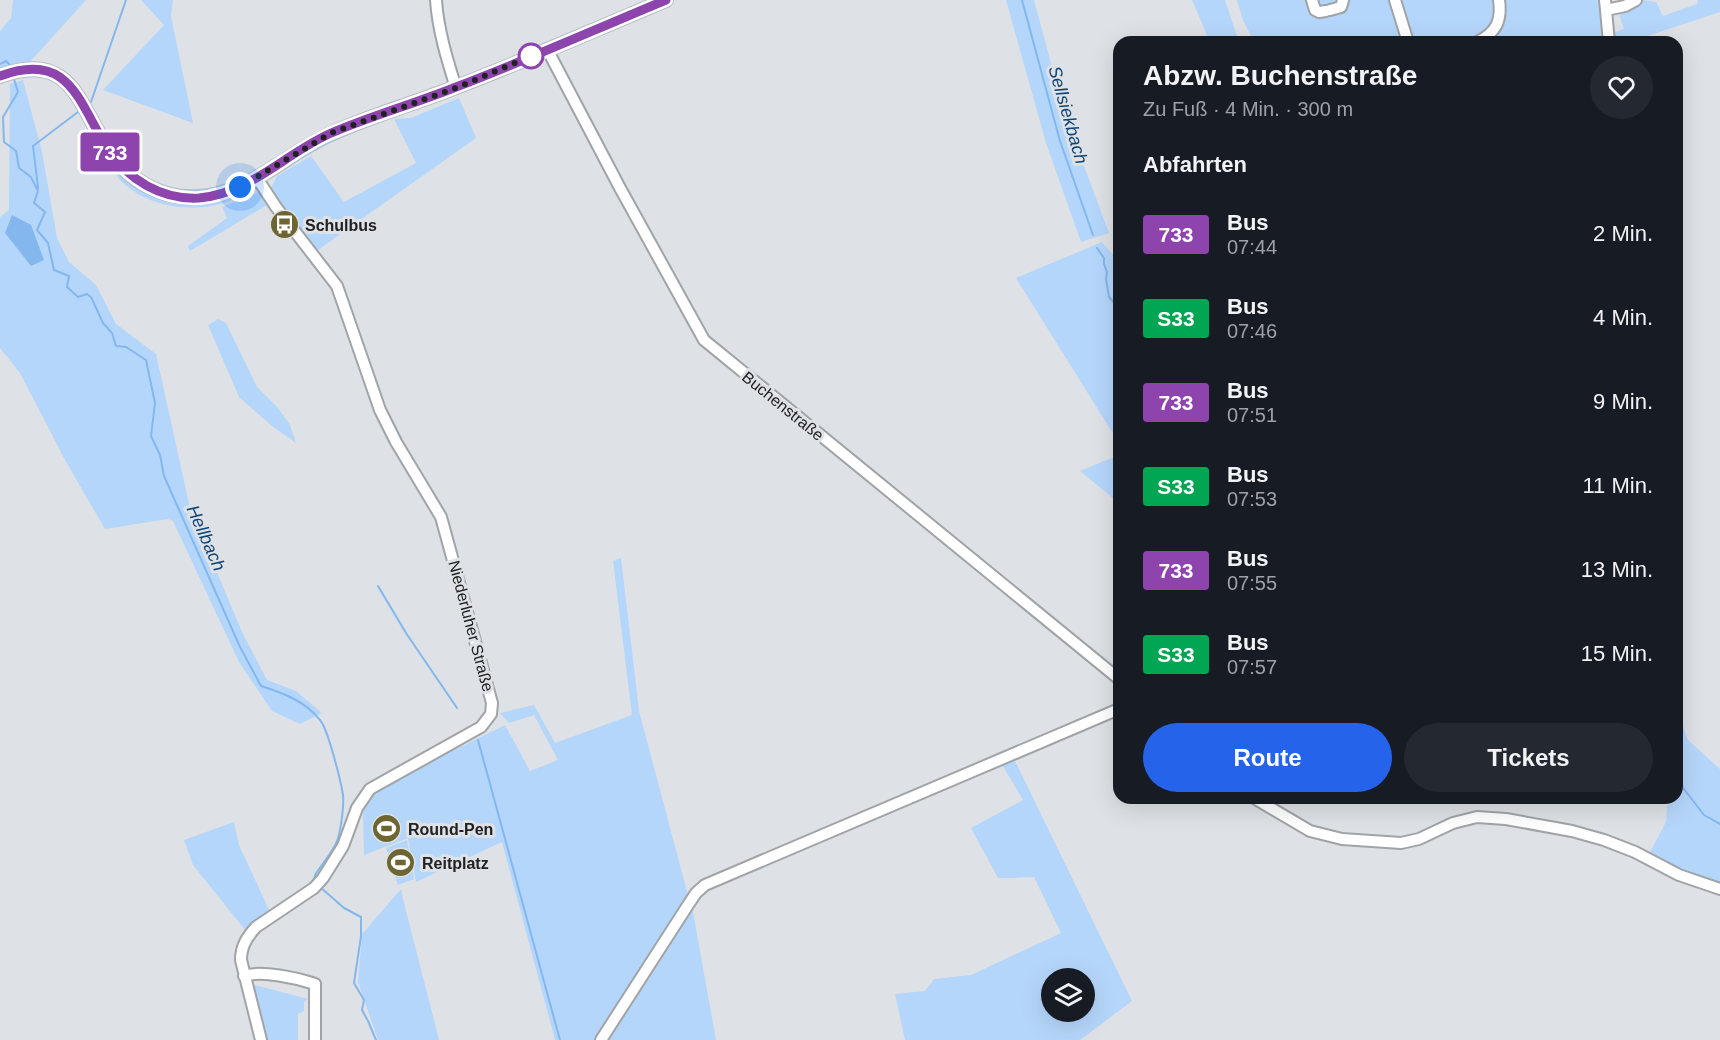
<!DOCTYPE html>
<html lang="de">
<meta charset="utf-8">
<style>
:root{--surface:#171b24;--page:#242831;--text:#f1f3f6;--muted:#9ea1a6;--accent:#2563eb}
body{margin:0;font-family:Arial,sans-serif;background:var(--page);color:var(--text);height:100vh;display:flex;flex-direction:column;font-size:22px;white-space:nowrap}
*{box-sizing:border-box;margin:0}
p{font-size:20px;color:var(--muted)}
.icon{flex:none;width:33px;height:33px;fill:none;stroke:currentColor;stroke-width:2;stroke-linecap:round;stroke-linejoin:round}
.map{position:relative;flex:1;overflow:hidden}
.sheet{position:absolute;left:1113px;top:36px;width:570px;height:768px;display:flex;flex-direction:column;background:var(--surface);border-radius:18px;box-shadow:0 6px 24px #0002}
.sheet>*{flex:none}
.badge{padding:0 12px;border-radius:4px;font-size:21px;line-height:39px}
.fabs{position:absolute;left:1041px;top:968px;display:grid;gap:12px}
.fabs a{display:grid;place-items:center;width:54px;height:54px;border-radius:50%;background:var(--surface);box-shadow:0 6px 24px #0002;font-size:30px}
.you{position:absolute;width:30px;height:30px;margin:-15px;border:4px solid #fff;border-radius:50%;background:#1a73e8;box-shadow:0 0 0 9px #1a73e833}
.map>.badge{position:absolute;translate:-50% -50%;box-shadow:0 0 0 3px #fff}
h2{padding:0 30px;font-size:22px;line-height:54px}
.round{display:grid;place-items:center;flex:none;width:63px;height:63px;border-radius:32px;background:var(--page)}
.overview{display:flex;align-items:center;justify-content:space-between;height:102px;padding:0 30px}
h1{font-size:28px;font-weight:800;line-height:45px}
.cta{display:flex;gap:12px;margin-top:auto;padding:12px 30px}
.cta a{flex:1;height:69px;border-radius:36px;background:var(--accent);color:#fff;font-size:24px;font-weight:800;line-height:69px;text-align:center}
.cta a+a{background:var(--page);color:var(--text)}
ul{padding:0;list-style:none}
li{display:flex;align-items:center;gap:18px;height:84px;padding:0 30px}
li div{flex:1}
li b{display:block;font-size:22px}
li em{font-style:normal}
li .badge{min-width:66px;font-weight:700;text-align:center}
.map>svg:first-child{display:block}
.green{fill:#b5d6fb;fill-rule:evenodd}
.water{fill:#84b7ed}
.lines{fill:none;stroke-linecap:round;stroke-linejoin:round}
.stream{stroke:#84b7ed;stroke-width:2}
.minor-casing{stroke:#a0a4a7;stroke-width:14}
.major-casing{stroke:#bcbcbd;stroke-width:16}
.minor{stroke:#fff;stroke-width:10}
.major{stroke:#99cbfd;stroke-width:14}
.line-casing{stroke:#fff;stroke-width:14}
.line{stroke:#8e44ad;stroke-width:9}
.walk{stroke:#202122;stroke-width:6;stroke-dasharray:0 10.8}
.stop-dot{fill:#fff;stroke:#8e44ad;stroke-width:3}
.labels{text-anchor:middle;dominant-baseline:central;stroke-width:6;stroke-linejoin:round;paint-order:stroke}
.poi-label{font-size:16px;font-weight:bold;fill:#202122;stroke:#dee1e5;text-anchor:start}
.street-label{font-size:16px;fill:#202122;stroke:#dee1e5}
.water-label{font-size:18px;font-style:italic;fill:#104577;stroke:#dee1e5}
</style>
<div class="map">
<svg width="1720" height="1040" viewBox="0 0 1720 1040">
<rect width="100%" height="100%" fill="#dee1e5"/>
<path class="green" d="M13 0H86L29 63 0 72V31L11 18Z
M141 0H173L171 16 193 123 103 90 164 25Z
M1006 0H1034L1065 115 1109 233 1081 242 1046 143Z
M1192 0H1225L1239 42H1210Z
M1237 0H1603L1605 42H1254L1243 20Z
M1643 0 1656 2 1663 16 1697 4 1698 0H1720V12L1629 42H1612L1610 34 1624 29 1619 14 1637 6Z
M23 80 42 152 57 238 69 262 96 285 116 324 156 354 190 508 242 632 267 680 296 691 322 713 300 724 272 711 239 662 173 521 168 519 105 529 65 460 20 373 0 348V217L9 210 10 84Z
M459 98 476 138 318 250 315 247 313 248 285 216 271 188 277 176 311 156 344 202 416 163 394 119 411 118Z
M109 164 128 181 146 193 167 201 250 189 255 190C241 195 226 204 211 206 180 211 146 204 123 183 117 178 113 170 109 164Z
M260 192 267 205 190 251 188 246 227 218 222 207Z
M1102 242 1119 262V443L1016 278Z
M218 319 226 323 257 387 278 408 290 425 296 443 272 426 239 397 208 325Z
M1119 455V503L1080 471Z
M621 558 639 711 689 899 596 1040H555L502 842 416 882 408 838 364 855 363 811 374 794 428 763 505 725 530 771 558 760 534 715 509 723 500 713 534 705 555 743 632 715 613 561Z
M1677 709 1688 740 1720 769V883L1648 856 1666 822 1667 806 1679 798 1677 794Z
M1014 759 1132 1001 1080 1040H905L895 994 925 991 934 979 971 975 1061 933 1034 877 998 878 971 828 1023 800 1001 763ZM1052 978H1084V1011H1052Z
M234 822 239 845 270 912 246 931 193 865 184 840Z
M407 840 414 879 398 885 386 848Z
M401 889 403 899 439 1040H378L358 982 362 934Z
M692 907 716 1040H605Z
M251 984 308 999 304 1002V1011L298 1014V1040H265Z"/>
<path class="water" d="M12 215 31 225 44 260 31 266 5 233Z"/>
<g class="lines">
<path class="stream" d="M1022 0 1060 141 1093 235
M0 64 6 61 12 67
M14 79 18 92 3 117 4 142 16 151 19 168 31 177 38 191 34 203 45 212 37 230 48 243 54 270 69 276 67 287 78 297 87 294 91 297 103 323 112 333 116 346 126 347 146 360 155 403 151 436 160 455 164 476 240 647 261 686C283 693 305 701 320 720 328 729 341 782 343 795 344 805 341 831 337 841 332 853 322 864 315 875L314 881
M91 102 126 0
M38 188 33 146 78 112
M1097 248 1104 258V264L1107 272 1106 279 1109 297 1116 305 1119 314
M378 586 406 633 457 708
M478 740 560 1040
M1677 780 1704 815 1720 824
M320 887 344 908 361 917V936L354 983 364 1000 362 1010 368 1021 376 1040"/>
<defs>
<path id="minor" d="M436 0C438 30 447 59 456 88
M1312 0 1315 10 1319 12 1326 11
M1395 0 1408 42
M1605 0 1609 42
M1330 10 1341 7 1343 0
M1606 10 1625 6 1636 0
M1477 42C1496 33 1502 21 1499 0
M547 49 620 188 704 340 1119 679
M257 178 276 207 337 286 380 410 396 442 441 517 492 703 491 714 481 727 370 789 357 808 343 846 323 878 314 888 256 927C247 937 241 946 241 960L261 1040
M1254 798 1310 831 1342 839 1401 843 1419 839 1453 823 1477 817 1506 819 1572 831 1604 840 1635 852 1679 875 1720 889
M244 976C261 970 297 978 315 984V1040
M601 1040 688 905 696 893 705 885 1119 709"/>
<path id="major" d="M0 76C71 50 78 103 108 149 127 180 162 200 199 197 250 194 288 152 333 133 373 115 416 103 456 87 527 60 596 29 666 0"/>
</defs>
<use href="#minor" class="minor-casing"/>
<use href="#major" class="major-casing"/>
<use href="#minor" class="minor"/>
<use href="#major" class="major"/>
</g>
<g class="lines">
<defs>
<path id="line" d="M0 76C71 50 78 103 108 149 128 180 162 200 199 198 249 194 285 154 329 134 370 116 414 104 456 87 527 60 596 29 666 0"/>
</defs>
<use href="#line" class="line-casing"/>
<use href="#line" class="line"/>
<path class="walk" d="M240 187 331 133 456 88 531 56"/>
</g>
<defs>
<symbol id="bus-disc" viewBox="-11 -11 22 22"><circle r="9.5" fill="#6d6632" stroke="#dee1e5"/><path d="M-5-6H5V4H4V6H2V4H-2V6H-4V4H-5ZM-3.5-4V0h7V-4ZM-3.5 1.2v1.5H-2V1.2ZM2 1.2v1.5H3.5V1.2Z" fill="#fff"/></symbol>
<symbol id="stadium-disc" viewBox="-11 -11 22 22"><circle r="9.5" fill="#6d6632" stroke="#dee1e5"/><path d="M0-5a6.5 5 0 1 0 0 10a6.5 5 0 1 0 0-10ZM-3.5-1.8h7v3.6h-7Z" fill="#fff"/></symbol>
</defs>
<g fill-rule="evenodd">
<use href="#bus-disc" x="268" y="208" width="33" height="33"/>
<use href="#stadium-disc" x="370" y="812" width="33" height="33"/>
<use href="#stadium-disc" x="384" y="846" width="33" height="33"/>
</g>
<circle class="stop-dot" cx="531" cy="56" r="12"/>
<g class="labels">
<g class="poi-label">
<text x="305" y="225">Schulbus</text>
<text x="408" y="829">Round-Pen</text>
<text x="422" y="863">Reitplatz</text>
</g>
<g class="street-label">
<text transform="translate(783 406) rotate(39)">Buchenstraße</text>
<text transform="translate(471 626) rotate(75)">Niederluher Straße</text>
</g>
<g class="water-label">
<text transform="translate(1068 115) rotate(74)">Sellsiekbach</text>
<text transform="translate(206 538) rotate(66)">Hellbach</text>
</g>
</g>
</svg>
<div class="fabs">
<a><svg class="icon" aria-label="layers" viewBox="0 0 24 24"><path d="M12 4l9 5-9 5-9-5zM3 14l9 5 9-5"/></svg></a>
</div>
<div class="you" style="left:240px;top:187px"></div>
<b class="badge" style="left:110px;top:152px;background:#8e44ad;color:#fff">733</b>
<section class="sheet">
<div class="overview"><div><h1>Abzw. Buchenstraße</h1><p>Zu Fuß · 4 Min. · 300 m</p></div><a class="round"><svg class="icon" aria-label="heart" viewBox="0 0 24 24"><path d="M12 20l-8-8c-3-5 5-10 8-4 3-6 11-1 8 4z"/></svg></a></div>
<h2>Abfahrten</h2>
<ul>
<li><span class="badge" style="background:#8e44ad;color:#fff">733</span><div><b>Bus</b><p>07:44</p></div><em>2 Min.</em></li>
<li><span class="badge" style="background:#00a651;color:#fff">S33</span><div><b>Bus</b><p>07:46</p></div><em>4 Min.</em></li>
<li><span class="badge" style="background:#8e44ad;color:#fff">733</span><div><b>Bus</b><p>07:51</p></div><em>9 Min.</em></li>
<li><span class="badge" style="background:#00a651;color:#fff">S33</span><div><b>Bus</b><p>07:53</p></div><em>11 Min.</em></li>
<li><span class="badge" style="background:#8e44ad;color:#fff">733</span><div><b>Bus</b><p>07:55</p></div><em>13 Min.</em></li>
<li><span class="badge" style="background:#00a651;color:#fff">S33</span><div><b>Bus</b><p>07:57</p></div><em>15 Min.</em></li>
</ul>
<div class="cta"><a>Route</a><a>Tickets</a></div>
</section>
</div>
